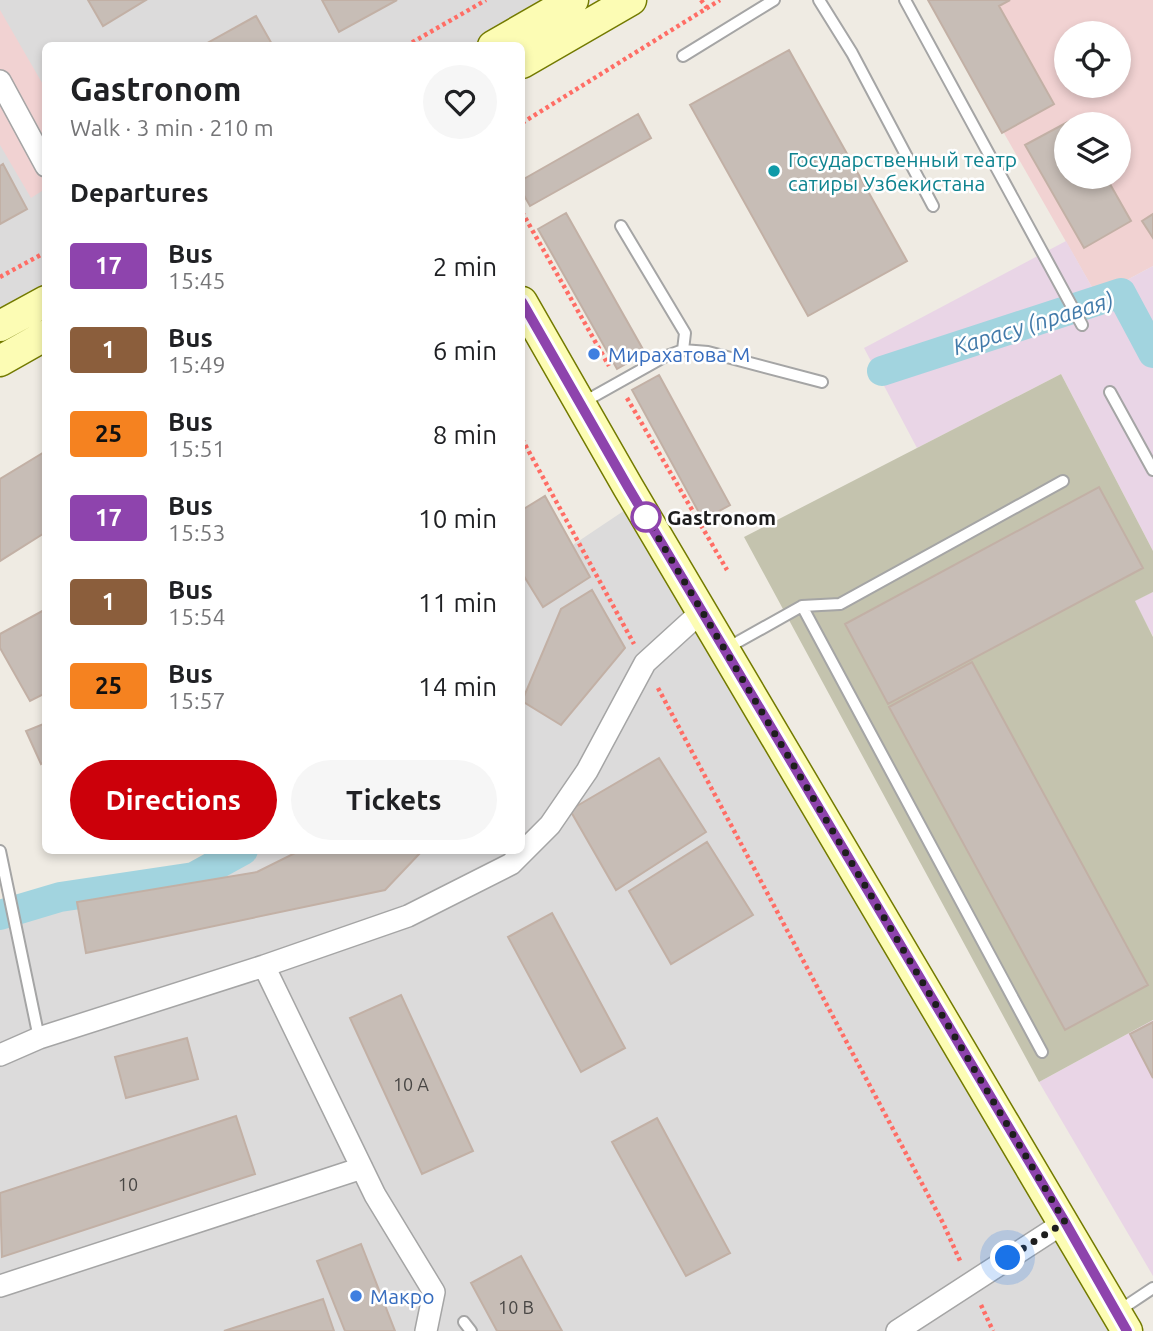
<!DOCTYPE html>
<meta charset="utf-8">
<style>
:root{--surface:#fff;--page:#f6f6f6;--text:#202124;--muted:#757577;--accent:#cc000a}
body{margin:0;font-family:Ubuntu,sans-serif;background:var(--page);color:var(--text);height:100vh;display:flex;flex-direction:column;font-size:26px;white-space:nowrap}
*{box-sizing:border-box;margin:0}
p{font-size:23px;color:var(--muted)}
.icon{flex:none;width:38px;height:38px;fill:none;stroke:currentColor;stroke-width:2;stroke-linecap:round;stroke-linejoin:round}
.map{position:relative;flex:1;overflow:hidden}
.panel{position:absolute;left:42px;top:42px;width:483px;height:812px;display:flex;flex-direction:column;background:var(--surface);border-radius:10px;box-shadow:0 4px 10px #0003}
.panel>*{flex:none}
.badge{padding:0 14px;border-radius:5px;font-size:24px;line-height:46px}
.controls{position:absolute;left:1054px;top:21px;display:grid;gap:14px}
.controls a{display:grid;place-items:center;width:77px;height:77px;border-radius:50%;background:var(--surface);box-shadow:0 4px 10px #0003;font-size:35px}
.you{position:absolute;width:35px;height:35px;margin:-18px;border:5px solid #fff;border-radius:50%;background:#1a73e8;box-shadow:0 0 0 10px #1a73e833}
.map>.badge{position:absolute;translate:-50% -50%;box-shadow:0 0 0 4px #fff}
h2{padding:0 28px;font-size:26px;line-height:63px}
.round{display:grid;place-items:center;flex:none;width:74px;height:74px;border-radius:37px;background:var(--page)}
.overview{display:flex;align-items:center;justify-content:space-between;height:119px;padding:0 28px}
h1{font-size:33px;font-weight:700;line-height:52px}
.cta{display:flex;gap:14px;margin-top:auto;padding:14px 28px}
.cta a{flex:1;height:80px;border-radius:42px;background:var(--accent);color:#fff;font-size:28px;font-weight:700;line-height:80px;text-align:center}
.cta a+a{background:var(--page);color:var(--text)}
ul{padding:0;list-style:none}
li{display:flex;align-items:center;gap:21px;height:84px;padding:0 28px}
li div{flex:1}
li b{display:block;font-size:26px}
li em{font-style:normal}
li .badge{min-width:77px;font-weight:700;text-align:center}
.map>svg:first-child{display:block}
.residential{fill:#dcdbdb}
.commercial{fill:#f1d2d2;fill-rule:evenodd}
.industrial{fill:#e9d5e6}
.construction{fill:#c4c3ae}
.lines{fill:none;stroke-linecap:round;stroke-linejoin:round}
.canal{stroke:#a2d4df;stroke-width:30}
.building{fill:#c7bdb6;stroke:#c2b0a5;stroke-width:2}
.lane-casing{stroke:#a5a5a5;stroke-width:14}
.street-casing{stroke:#a5a5a5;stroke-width:24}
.secondary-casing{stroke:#737a00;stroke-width:33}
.path{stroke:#ff6d65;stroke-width:4.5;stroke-dasharray:3.5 3.5;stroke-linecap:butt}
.lane{stroke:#fff;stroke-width:10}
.street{stroke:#fff;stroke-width:21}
.secondary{stroke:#fcfcb4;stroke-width:30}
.line-casing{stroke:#fff;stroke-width:16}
.line{stroke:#8e44ad;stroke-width:10}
.walk{stroke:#1e1e1e;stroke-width:7;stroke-dasharray:0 12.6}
.culture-dot{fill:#0f9aa8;stroke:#fff;stroke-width:2.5}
.shop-dot{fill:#3f7fe0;stroke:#fff;stroke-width:2.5}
.stop-dot{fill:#fff;stroke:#8e44ad;stroke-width:3.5}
.labels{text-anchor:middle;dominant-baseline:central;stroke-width:5;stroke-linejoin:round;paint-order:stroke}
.number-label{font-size:18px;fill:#484644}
.culture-label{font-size:21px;fill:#0d838f;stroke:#fff;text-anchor:start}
.shop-label{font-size:21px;fill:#366cbe;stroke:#fff;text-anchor:start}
.stop-label{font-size:21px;font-weight:bold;fill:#1e1e1e;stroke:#fff;text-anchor:start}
.water-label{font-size:23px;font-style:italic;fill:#437baa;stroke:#fff}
</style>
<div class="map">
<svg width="1153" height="1331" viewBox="0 0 1153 1331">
<rect width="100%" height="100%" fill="#efebe3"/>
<path class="residential" d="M0 0H573L493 45 46 46 45 301 0 326Z
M637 502 1127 1331H0V915L60 897 194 877 243 851 522 850V579Z"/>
<path class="commercial" d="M928 0H1153V266L1097 296ZM1066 33H1118V86H1066ZM1066 124H1118V177H1066Z
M0 10 45 88V189L31 198 0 145Z"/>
<path class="industrial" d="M1066 241 1097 296 1153 266V551L1061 374 917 448 864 348Z
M1153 592V636L1134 601Z
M1153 1020V1276L1039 1082Z"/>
<path class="construction" d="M1061 374 1153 551V592L1135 601 1153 637V1020L1039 1082 744 537Z"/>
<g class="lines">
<path class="canal" d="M882 371 1121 293 1153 353
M0 915 60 897 194 877 243 850"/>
</g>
<path class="building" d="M88 0H146L103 26Z
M322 0H397L339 32Z
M928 0H1010L999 6 1054 104 1002 133Z
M256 16 273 46H202Z
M789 50 907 261 808 316 690 105Z
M638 114 651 138 530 206 522 192V180Z
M1073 119 1076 124H1066V177H1106L1131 221 1084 248 1025 145Z
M3 164 27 209 0 224V166Z
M566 213 645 353 617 369 538 229Z
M1153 214V238L1142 221Z
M659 375 730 505 703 520 632 390Z
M46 451V532L0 561V479Z
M1099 487 1143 568 888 704 845 624Z
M545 496 590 577 543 607 522 573V510Z
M592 590 625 648 561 725 522 701 561 609Z
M46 609V693L30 701 0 648V634Z
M972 662 1148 985 1065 1030 889 707Z
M46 723V761L41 764 26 731Z
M659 758 706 832 616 890 570 810Z
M707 842 753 915 671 964 629 891Z
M301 850H420L421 852 385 890 86 953 77 902 257 872Z
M552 913 625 1048 581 1072 508 937Z
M401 995 473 1151 422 1174 350 1018Z
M1153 1022V1078L1130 1034Z
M187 1038 198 1079 126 1098 115 1057Z
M236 1116 255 1174 2 1257 0 1193Z
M657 1118 730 1253 686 1276 612 1142Z
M361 1244 395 1331H345L317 1261Z
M521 1256 562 1331H497L471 1283Z
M323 1299 334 1331H224Z"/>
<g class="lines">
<defs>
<path id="lane" d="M819 0 852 53 933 206
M905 0 1082 325
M683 56 774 0
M621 226 685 333 683 350
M1110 392 1153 470
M582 403 664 357 683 350 708 352 822 382
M802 606 1042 1052
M727 648 802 606 840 604 1063 481
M0 851 39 1038
M1117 1312 1153 1288
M464 1322 471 1331"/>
<path id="street" d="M0 81 46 166
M264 966 375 1195 434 1292 426 1331
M0 1055 39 1038 264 966 408 916 511 864 550 825 587 771 645 663 701 612
M0 1286 362 1168
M897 1331 1065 1222"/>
<path id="secondary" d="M493 46 573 0
M522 63 631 0
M522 302 628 487 1127 1331
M0 326 46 301
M0 361 46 335"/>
</defs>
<use href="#lane" class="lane-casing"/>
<use href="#street" class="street-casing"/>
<use href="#secondary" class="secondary-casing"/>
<path class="path" d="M701 0 707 8
M406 46 486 0
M522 123 720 0
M522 212 609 366
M0 277 46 252
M627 398 727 570
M522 439 634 644
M658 688 943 1223 961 1263
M981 1305 993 1331"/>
<use href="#lane" class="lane"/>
<use href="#street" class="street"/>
<use href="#secondary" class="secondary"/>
</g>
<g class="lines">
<defs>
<path id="line" d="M522 302 628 487 1065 1222 1127 1331"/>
</defs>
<use href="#line" class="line-casing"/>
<use href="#line" class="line"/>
<path class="walk" d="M646 517 1065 1222 1008 1258"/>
</g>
<circle class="culture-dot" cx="774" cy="171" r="7"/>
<g class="shop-dot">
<circle cx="594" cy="354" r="7"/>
<circle cx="356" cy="1296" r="7"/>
</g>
<circle class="stop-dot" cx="646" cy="517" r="14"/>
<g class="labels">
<g class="number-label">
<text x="411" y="1084">10 А</text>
<text x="128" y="1184">10</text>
<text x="516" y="1307">10 B</text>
</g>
<g class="culture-label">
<text x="788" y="159">Государственный театр<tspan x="788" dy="24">сатиры Узбекистана</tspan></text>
</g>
<g class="shop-label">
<text x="608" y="354">Мирахатова М</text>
<text x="370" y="1296">Макро</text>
</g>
<g class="stop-label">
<text x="667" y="517">Gastronom</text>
</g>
<g class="water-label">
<text transform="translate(1033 323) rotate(-17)">Карасу (правая)</text>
</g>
</g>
</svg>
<div class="controls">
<a><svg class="icon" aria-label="locate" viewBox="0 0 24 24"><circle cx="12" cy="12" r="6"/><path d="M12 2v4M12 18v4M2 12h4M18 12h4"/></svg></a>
<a><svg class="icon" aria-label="layers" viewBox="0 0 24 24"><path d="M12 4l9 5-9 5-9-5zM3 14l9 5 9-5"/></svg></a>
</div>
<div class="you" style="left:1008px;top:1258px"></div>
<section class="panel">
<div class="overview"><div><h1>Gastronom</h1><p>Walk · 3 min · 210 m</p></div><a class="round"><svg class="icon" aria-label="heart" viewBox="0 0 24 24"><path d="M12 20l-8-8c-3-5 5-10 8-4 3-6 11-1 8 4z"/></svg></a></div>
<h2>Departures</h2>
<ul>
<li><span class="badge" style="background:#8e44ad;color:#fff">17</span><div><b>Bus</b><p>15:45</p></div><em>2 min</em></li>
<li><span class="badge" style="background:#8b5e3c;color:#fff">1</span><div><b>Bus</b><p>15:49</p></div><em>6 min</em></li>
<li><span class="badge" style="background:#f58220;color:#111">25</span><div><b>Bus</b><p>15:51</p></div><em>8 min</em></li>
<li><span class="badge" style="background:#8e44ad;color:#fff">17</span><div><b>Bus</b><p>15:53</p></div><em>10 min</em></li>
<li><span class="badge" style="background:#8b5e3c;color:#fff">1</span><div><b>Bus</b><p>15:54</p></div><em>11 min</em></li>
<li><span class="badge" style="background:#f58220;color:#111">25</span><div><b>Bus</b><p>15:57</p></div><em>14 min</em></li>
</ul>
<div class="cta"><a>Directions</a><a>Tickets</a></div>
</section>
</div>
